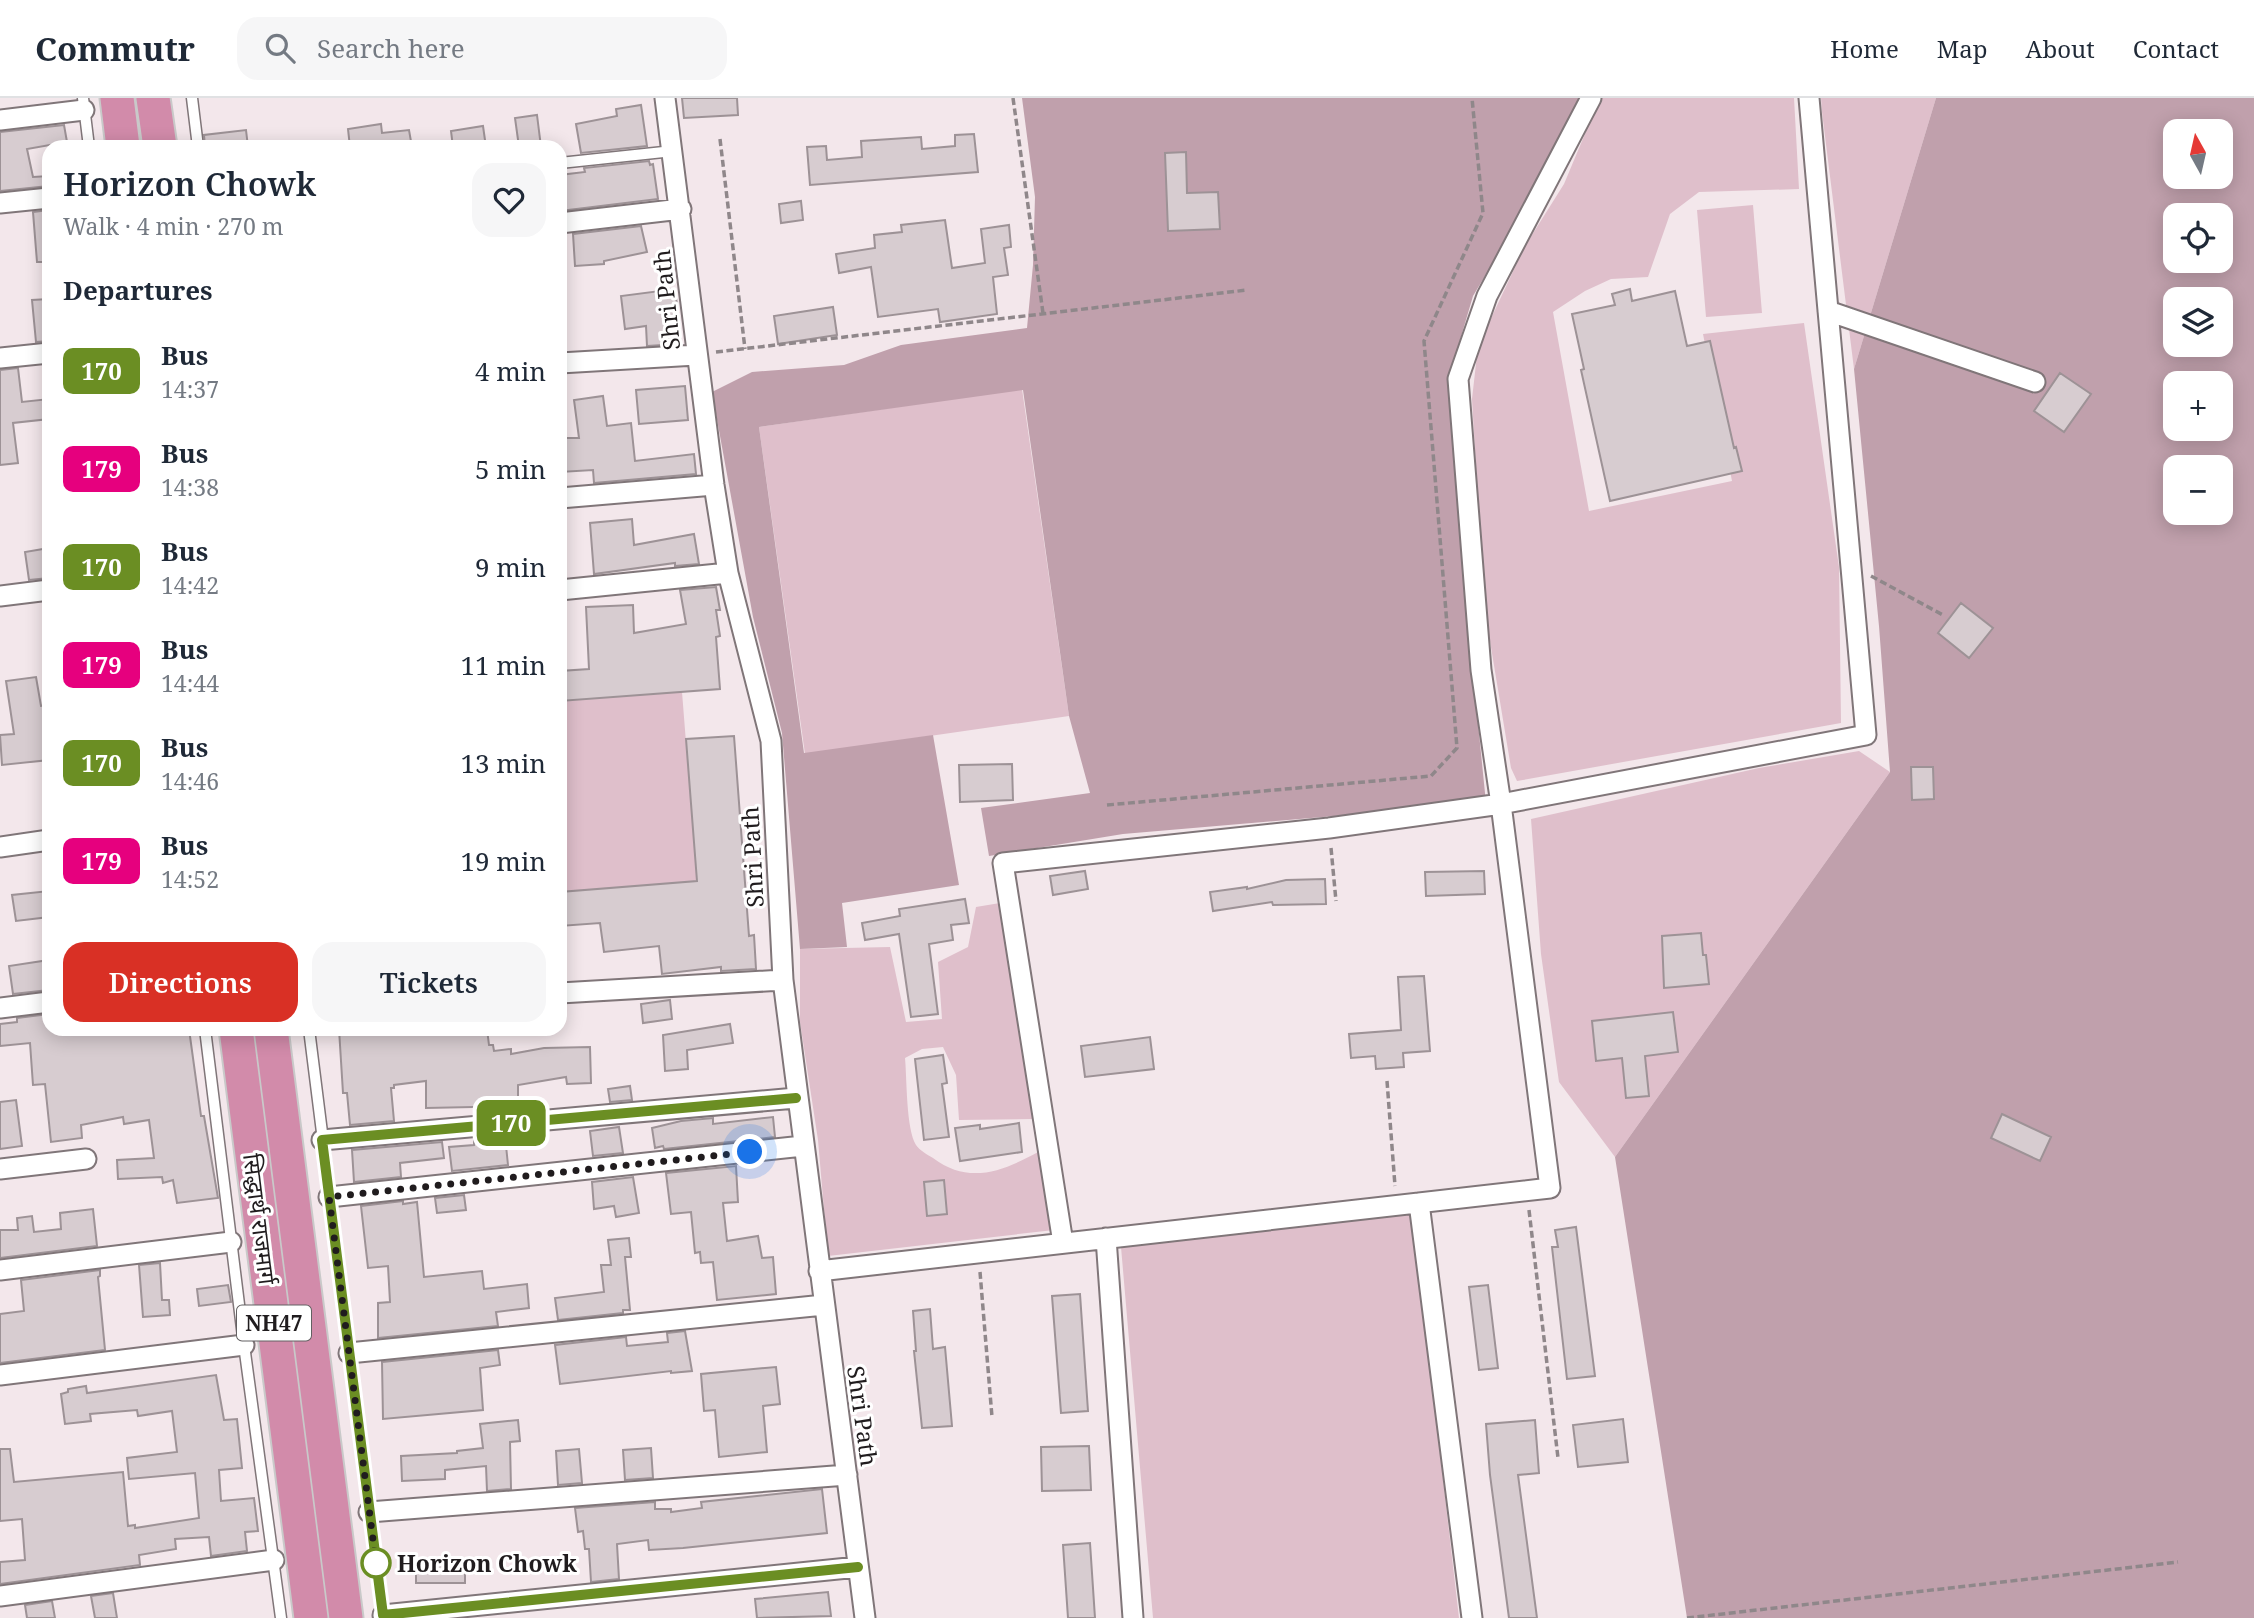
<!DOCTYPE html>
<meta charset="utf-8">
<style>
:root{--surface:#fff;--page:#f6f6f7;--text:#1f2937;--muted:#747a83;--line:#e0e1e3;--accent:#d93025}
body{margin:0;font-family:"Noto Serif","Noto Sans Devanagari",serif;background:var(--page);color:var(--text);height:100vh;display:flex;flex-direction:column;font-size:26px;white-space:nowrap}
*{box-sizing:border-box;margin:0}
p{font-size:23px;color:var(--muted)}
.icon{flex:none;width:38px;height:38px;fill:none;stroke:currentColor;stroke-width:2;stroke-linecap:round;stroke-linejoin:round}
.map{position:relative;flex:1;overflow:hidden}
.panel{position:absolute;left:42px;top:42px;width:525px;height:896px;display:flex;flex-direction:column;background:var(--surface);border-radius:21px;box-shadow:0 4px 18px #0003}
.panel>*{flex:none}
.badge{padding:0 14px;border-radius:10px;font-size:24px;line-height:46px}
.needle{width:46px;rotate:352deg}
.tools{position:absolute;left:2163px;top:21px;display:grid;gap:14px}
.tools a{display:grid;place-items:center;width:70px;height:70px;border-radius:14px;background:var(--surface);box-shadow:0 4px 18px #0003;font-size:35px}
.you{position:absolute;width:35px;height:35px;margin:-18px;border:5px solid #fff;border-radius:50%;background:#1a73e8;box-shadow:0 0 0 10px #1a73e833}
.map>.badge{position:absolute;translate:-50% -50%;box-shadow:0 0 0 4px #fff}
h2{padding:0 21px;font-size:26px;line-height:63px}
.round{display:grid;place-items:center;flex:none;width:74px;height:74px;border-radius:21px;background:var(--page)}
.headline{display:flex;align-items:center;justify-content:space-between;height:119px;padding:0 21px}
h1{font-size:33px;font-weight:600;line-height:52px}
.action{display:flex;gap:14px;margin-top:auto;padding:14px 21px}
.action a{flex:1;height:80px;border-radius:21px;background:var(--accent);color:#fff;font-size:28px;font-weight:600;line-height:80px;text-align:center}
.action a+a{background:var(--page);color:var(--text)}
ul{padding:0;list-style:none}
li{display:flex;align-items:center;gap:21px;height:98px;padding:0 21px}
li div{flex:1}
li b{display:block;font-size:26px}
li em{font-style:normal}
li .badge{min-width:77px;font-weight:700;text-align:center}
header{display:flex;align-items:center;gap:42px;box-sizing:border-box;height:98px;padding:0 35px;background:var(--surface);border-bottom:2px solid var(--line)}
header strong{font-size:33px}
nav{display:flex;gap:38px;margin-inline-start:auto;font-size:24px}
.search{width:490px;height:63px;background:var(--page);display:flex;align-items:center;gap:18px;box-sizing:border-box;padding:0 24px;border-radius:21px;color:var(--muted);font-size:26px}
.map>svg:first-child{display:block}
.green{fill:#dfbfcb}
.forest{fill:#c0a0ac;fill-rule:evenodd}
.building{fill:#d7ccd0;stroke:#9d9296;stroke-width:2}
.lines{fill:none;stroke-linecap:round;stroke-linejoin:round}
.service-casing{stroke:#807679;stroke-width:13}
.minor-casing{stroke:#807679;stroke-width:23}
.trunk-casing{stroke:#c9c9c9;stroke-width:37}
.path{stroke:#8f878a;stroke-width:3.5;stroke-dasharray:7 3.5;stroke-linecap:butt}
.service{stroke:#fff;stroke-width:10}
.minor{stroke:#fff;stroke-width:19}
.trunk{stroke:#d28baa;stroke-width:33}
.line-casing{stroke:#fff;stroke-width:16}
.line{stroke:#6b8e23;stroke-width:10}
.walk{stroke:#201c1e;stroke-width:7;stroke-dasharray:0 12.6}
.stop-dot{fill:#fff;stroke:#6b8e23;stroke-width:3.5}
.labels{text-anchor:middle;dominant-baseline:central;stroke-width:6;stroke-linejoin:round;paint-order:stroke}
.shield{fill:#fff;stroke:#636062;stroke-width:2}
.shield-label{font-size:21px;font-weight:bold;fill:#201c1e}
.street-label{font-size:23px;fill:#201c1e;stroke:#fff}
.stop-label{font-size:23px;font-weight:bold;fill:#201c1e;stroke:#fff;text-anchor:start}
</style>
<header>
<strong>Commutr</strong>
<div class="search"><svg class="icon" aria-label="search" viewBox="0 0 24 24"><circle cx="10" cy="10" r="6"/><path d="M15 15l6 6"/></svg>Search here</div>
<nav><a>Home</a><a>Map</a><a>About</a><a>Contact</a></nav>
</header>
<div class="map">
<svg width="2254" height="1520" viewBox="0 0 2254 1520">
<rect width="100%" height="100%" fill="#f3e7eb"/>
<path class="green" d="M1600 0H1794L1799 91 1699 94 1670 116 1648 179 1611 181 1585 193 1553 214 1589 413 1732 383 1703 236 1804 225 1839 469 1841 625 1517 683 1511 670 1484 507 1472 301 1478 248 1525 148 1564 86Z
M1821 0H1936L1854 271 1822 14Z
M1753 107 1762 215 1706 219 1697 112Z
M1022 291 1069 618 805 656 759 329Z
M682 594 697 783 560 794V603Z
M1859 653 1890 674 1615 1059 1559 984 1541 856 1531 721 1759 670Z
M1000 805 1033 1021 959 1022 956 977 943 949 922 951 905 960C907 981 906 1031 916 1047 919 1052 928 1057 933 1060 970 1088 1005 1072 1040 1053L1054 1132 828 1158 818 1042 800 924V851L890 849 906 924 942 921 938 864 968 849 976 809Z
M1412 1113 1459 1520H1153L1121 1149Z"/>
<path class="forest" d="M1022 0H1583L1549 71 1473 198 1450 276 1467 516 1486 705 1123 736 989 758 981 710 1090 695 1069 618 1023 292 759 329 804 655 933 637 959 787 842 805 847 849 800 851 782 635 753 519 712 294 752 274 844 267 901 247 1027 230 1033 167 1035 99Z
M1936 0H2254V1520H1687L1615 1059 1890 674 1879 528 1854 271ZM2175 33H2221V79H2175ZM2175 117H2221V163H2175ZM2175 201H2221V247H2175ZM2175 285H2221V331H2175ZM2175 369H2221V415H2175Z"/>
<path class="building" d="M682 0H737L738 17 684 20Z
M641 7 647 48 581 55 576 26 617 18 616 11Z
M537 17 541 49H519L515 20Z
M381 26 382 35 409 32 412 49H350L348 31Z
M64 27 67 44 27 51 33 79 49 78V88L0 93V34Z
M483 28 486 49H453L451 33Z
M246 32 248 49H205L204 37Z
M974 36 978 74 810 87 807 49 826 48 827 62 862 59 861 43 921 39 922 51 955 48V37Z
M1186 54 1187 95 1218 94 1220 131 1168 133 1165 55Z
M649 63 650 67 653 66 658 101 560 113V77L585 74 584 70Z
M801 103 803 122 781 125 779 106Z
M49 112V164H37L33 114Z
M945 122 952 170 985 165 981 131 1009 127 1011 149 1004 150 1008 177 993 179 997 216 940 224 938 211 878 219 871 169 839 175 836 156 875 150 874 137 902 134 901 127Z
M641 128 647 154 604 163V166L575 168 573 136Z
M675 191 679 224H677L678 246 647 248 646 228 625 231 621 198Z
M1630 191 1632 203 1675 193 1687 248 1710 243 1734 350 1736 349 1742 373 1610 403 1581 272 1584 271 1572 216 1615 207 1612 196Z
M49 201V243L36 244 32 202Z
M833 209 837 237 778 246 774 218Z
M18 270 22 304 49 301V321L13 325 18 365 0 367V272Z
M2060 275 2091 296 2064 334 2034 313Z
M685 288 688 322 639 326 636 292Z
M603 298 607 328 631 325 635 363 694 356 696 376 594 385 593 372 560 374V340H579L574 302Z
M632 421 634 447 694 436 699 466 675 468V465L594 476 590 425Z
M49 450V480L29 482 25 454Z
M716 489 720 512H716L720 538 716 539 720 591 560 603V573L589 571 586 509 633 507 634 535 686 526 680 492Z
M1961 505 1993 530 1969 560 1938 535Z
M36 579 41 608 49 607V662L2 667 0 637 14 636 6 583Z
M734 638 749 838 754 837 756 871 721 873V869L662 876 659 848 604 854 600 825 560 828V794L697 783 686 641Z
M1012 666 1013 702 960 704 959 667Z
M1911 669H1933L1934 701 1912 702Z
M1085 773 1088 791 1053 797 1050 778Z
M1484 773 1485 796 1426 798 1425 774Z
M1325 781 1326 806 1273 807 1272 804 1213 813 1210 794 1247 789V791L1286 782Z
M49 793V819L16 823 12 797Z
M965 801 969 825 951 827 953 842 929 846 938 916 911 919 899 836 865 842 862 825 900 818 899 811Z
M1701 835 1703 857H1706L1709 886 1664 890 1662 838Z
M49 862V892L13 896 9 868Z
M1424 878 1430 953 1403 955 1404 969 1376 971 1375 958 1351 960 1349 936 1401 932 1398 879Z
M670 902 672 921 643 925 641 906Z
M1673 914 1678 954 1645 958 1649 998 1626 1000 1622 960 1596 963 1592 923Z
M49 916V931H189L201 1018H204L218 1100 177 1105 173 1082 163 1085 162 1079 118 1081 117 1062 154 1060 149 1022 124 1026 123 1019 81 1027 82 1040 51 1044 45 986 33 987 30 945 0 948V926L17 924V920Z
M730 926 733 945 687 952 688 971 665 973 663 937Z
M339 931H487L489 947H493L494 953 511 951V956L544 950 590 949 591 985 567 986 566 979 518 987V1008L426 1010V983L394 987V990H391L394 1023 350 1027 347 995H343Z
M1150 939 1154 971 1085 979 1081 948Z
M943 957 947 985 942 986 949 1039 924 1042 915 961Z
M630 988 632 1002 610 1004 608 991Z
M16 1002 22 1048 0 1051V1004Z
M2002 1016 2051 1039 2040 1063 1991 1040Z
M773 1019 775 1039 664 1051 663 1048 655 1050 652 1030 681 1023 713 1020V1026Z
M1019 1025 1022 1054 960 1063 955 1030 980 1027V1031Z
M619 1029 623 1055 593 1058 590 1033Z
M505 1038 508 1067 452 1073 449 1049 474 1047V1041Z
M442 1044 444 1060 400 1065 401 1079 354 1084 352 1052Z
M736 1068 738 1104 723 1105 727 1143 758 1138 762 1160 773 1159 776 1196 717 1202 713 1164 701 1165 700 1154 695 1155 691 1114 671 1116 666 1075Z
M633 1079 639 1115 616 1119 614 1108 594 1111 592 1084Z
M944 1082 947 1116 927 1118 924 1084Z
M464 1097 466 1112 437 1115 435 1100Z
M403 1103V1106L417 1104 424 1179 482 1173 484 1191 527 1186 529 1210 496 1214 498 1228 378 1240V1205L390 1204 388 1168 368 1170 361 1108Z
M93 1111 97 1148 0 1160V1132H18L17 1120 32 1118 34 1134 61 1131 60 1115Z
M1576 1129 1595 1278 1567 1281 1552 1149H1558L1555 1132Z
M629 1140 631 1159H625L630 1212H623V1215L558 1222 555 1200 604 1194 601 1167H611L608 1142Z
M160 1165 162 1202H169L170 1217 143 1219 139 1167Z
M100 1172V1178L98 1179 105 1252 0 1265V1216L24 1213 21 1182Z
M228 1187 231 1204 199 1208 197 1191Z
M1488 1187 1498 1270 1479 1272 1469 1189Z
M1080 1196 1088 1313 1061 1315 1052 1198Z
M930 1211 933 1251 945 1249 952 1328 922 1330 914 1253H916L913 1213Z
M685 1233 692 1273 671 1275V1273L560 1286 555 1247 626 1239 627 1248 668 1244 667 1235Z
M498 1252 500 1267 480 1270 483 1312 383 1321 382 1264Z
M776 1269 780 1306 763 1308 767 1354 719 1359 715 1312 704 1313 701 1276Z
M216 1277 224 1322 237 1321 242 1370 219 1372 221 1403 254 1400 258 1433 245 1434 247 1453 211 1458 209 1439 175 1441 176 1451 139 1457 140 1467 0 1486V1464L25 1462 22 1421 0 1423V1351H10L14 1384 123 1374 128 1428 135 1427V1430L199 1420 195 1375 129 1381 127 1360 177 1354 172 1313 138 1318 137 1312 90 1316 91 1323 65 1326 61 1296 68 1294V1291L86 1288 87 1295Z
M1623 1321 1628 1364 1578 1369 1573 1327Z
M518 1322 520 1343 510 1344 511 1391 487 1393 486 1368 445 1372V1381L402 1383 401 1358 457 1355V1353L483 1350 480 1326Z
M1535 1322 1539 1375 1518 1377 1537 1520H1509L1490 1377 1486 1326Z
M1089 1348 1091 1392 1042 1393 1041 1349Z
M651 1350 653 1380 625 1382 623 1352Z
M579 1351 582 1385 558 1387 556 1353Z
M822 1391 827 1435 683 1450 649 1452 648 1442 617 1446 619 1481 591 1484 589 1451H585L583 1433 578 1434 575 1410 655 1404V1411H671V1414L702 1410 701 1404Z
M1090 1445 1095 1520H1068L1063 1447Z
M416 1465H465V1485H416Z
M828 1494 831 1518 757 1520 755 1501Z
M113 1495 117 1520H95L91 1498Z
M52 1503 55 1520H27L25 1507Z"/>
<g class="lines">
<defs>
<path id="service" d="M83 0 89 49
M192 0 198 49
M560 65 673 53
M205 931 244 1247 281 1520
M309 931 383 1520"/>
<path id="minor" d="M665 0 714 387 728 475 771 643 783 882 865 1520
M1591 0 1487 198 1458 281 1481 572 1501 706 1866 637 1809 0
M0 22 84 12
M0 105 49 100
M560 125 681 111
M1828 213 2035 284
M0 260 49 255
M560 265 696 257
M560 400 714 387
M560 492 728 475
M0 498 49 492
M0 749 49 742
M560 895 783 882
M0 910 49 904
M322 1042 796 1000
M0 1071 86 1061
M329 1099 803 1048
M1419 1105 1472 1520
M1106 1140 1133 1520
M0 1172 231 1144
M819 1173 1550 1090 1501 706 1329 730 1003 765 1063 1145
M349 1255 824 1207
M0 1277 244 1247
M369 1414 847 1377
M0 1498 274 1462
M383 1517 858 1469"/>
<path id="trunk" d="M117 0 123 49
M153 0 160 49
M236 931 311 1520
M271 931 346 1520"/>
</defs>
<use href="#service" class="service-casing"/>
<use href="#minor" class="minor-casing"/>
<use href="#trunk" class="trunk-casing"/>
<path class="path" d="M1013 0 1043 215
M720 41 745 251
M716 254 1247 192
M1871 478 1943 517
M1107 707 1431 678 1457 650 1424 243 1483 115 1472 0
M1331 750 1336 803
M1387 983 1395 1088
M1529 1112 1558 1360
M980 1174 992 1319
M1687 1520 2178 1464"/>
<use href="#service" class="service"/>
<use href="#minor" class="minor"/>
<use href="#trunk" class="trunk"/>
</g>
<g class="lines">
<defs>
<path id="line" d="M796 1000 322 1042 383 1517 858 1469"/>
</defs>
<use href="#line" class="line-casing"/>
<use href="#line" class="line"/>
<path class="walk" d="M376 1465 329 1099 750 1054"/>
</g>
<circle class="stop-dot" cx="376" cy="1465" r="14"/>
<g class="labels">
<rect class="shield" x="237" y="1207.5" width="74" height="35" rx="5"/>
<g class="shield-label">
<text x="274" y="1225">NH47</text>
</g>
<g class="street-label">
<text transform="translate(666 202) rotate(-96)">Shri Path</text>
<text transform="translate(752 759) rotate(-93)">Shri Path</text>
<text transform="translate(260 1121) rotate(83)">सिद्धार्थ राजमार्ग</text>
<text transform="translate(863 1318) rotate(82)">Shri Path</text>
</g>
<g class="stop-label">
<text x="397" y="1465">Horizon Chowk</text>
</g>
</g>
</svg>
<div class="tools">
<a><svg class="needle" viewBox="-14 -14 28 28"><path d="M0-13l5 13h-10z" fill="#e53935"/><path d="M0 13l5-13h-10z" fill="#747a83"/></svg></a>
<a><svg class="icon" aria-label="locate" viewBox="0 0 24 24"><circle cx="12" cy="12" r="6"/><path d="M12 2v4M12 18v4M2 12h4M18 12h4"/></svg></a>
<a><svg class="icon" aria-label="layers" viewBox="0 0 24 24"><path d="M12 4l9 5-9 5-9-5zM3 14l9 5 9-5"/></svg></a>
<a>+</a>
<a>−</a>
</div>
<div class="you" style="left:750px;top:1054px"></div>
<b class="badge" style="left:511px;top:1025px;background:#6b8e23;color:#fff">170</b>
<section class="panel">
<div class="headline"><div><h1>Horizon Chowk</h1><p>Walk · 4 min · 270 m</p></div><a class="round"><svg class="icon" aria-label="heart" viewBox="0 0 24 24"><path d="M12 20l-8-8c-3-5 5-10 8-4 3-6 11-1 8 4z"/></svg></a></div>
<h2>Departures</h2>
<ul>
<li><span class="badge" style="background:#6b8e23;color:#fff">170</span><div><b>Bus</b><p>14:37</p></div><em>4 min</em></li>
<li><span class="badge" style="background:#e6007e;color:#fff">179</span><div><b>Bus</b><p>14:38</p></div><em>5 min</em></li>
<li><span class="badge" style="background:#6b8e23;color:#fff">170</span><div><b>Bus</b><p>14:42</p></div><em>9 min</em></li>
<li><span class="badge" style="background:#e6007e;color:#fff">179</span><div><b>Bus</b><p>14:44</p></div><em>11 min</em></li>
<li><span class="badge" style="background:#6b8e23;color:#fff">170</span><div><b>Bus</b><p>14:46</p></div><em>13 min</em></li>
<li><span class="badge" style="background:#e6007e;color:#fff">179</span><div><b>Bus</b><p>14:52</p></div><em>19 min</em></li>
</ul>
<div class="action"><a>Directions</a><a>Tickets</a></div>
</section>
</div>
